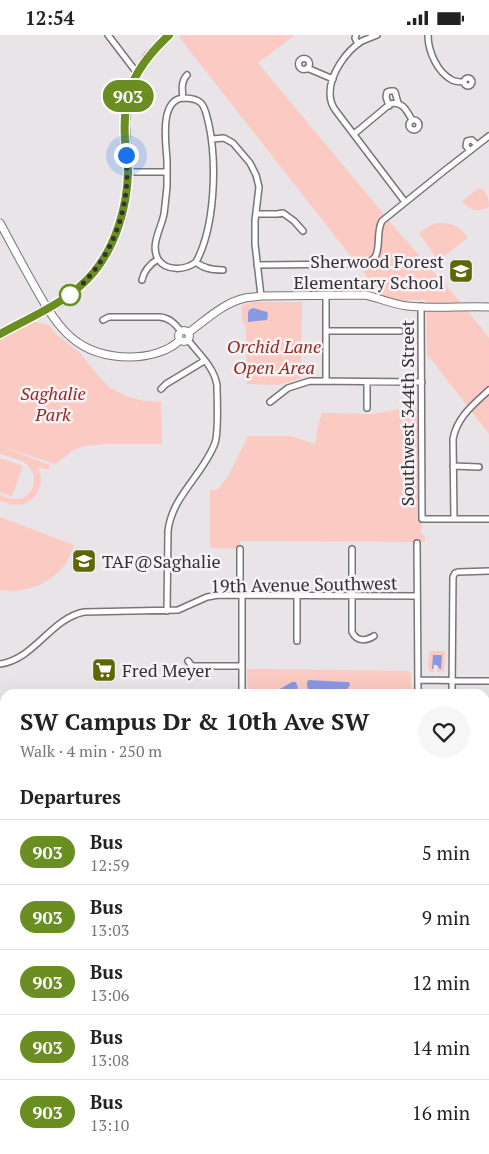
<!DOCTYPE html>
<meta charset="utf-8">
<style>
:root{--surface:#fff;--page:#f6f6f6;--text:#222;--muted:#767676;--line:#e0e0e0}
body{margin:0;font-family:"PT Serif",serif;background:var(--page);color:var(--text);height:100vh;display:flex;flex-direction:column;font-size:19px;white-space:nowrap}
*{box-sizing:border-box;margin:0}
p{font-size:16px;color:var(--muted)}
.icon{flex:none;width:28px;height:28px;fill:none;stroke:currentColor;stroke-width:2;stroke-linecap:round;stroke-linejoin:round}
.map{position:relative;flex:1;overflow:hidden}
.sheet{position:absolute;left:0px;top:654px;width:490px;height:466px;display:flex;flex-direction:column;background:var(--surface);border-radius:15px 15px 0 0;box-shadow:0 5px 20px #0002}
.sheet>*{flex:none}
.badge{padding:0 10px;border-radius:16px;font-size:18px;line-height:32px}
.you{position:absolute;width:25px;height:25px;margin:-12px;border:4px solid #fff;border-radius:50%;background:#1a73e8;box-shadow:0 0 0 8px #1a73e833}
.map>.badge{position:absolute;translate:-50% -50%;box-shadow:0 0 0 2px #fff}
h2{padding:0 20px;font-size:19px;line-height:45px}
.round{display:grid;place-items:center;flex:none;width:52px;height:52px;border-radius:26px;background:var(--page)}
.overview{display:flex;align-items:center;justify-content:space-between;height:85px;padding:0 20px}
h1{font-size:24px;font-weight:700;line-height:38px}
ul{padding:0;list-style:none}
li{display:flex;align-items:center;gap:15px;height:65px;padding:0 20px;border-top:1px solid var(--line)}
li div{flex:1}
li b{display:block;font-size:19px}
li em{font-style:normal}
li .badge{min-width:55px;font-weight:700;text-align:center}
.status{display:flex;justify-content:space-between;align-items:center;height:35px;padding:0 25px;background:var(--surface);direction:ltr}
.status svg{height:14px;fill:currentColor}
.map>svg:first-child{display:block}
.green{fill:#fbcac2}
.water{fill:#8998e3}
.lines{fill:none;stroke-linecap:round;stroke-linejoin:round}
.street-casing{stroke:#787578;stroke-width:8}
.secondary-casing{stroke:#787578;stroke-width:9}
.primary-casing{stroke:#787578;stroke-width:10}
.street{stroke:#fff;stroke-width:5}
.secondary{stroke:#fff;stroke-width:7}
.primary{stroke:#fff;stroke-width:8}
.line-casing{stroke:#fff;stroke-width:11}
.line{stroke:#6b8e23;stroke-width:8}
.walk{stroke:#333233;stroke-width:5;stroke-dasharray:0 9}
.stop-dot{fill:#fff;stroke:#6b8e23;stroke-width:2.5}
.labels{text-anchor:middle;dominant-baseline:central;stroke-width:5;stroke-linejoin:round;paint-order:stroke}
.poi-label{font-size:18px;fill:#333233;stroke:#f6f2f5;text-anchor:start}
.park-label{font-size:18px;font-style:italic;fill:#932a21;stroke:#f6f2f5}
.street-label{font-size:18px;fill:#333233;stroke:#f6f2f5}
</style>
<div class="status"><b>12:54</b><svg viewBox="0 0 49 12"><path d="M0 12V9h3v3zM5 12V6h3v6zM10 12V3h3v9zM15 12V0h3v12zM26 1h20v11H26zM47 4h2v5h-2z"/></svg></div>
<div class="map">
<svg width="489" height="1119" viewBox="0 0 489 1119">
<rect width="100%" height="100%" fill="#e8e4e8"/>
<path class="green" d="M184 0H295L258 28 402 201 464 271 489 303V399L427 319 426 265H409L406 267 397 266 382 261 179 2Z
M479 153C487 156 489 164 489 172 477 178 470 175 462 166Z
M438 188C453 188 459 191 468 203L440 224H437L419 198 431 190Z
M253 267H302L301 343 279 350 247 349 246 294 242 284V270Z
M26 285 49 290 57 300 80 318 100 343 110 353 132 363 144 366 161 367 162 409H105L84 411 72 416 56 429 2 412 50 430 48 435 38 432C46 449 36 470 16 470 11 470 5 467 0 466V460C5 462 10 464 16 464 32 464 40 444 29 432 23 424 9 422 0 419V299Z
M411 372 416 374 419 377V483C423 489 423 492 420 498L425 502V507L240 506V514L210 513V455H217L228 441 248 401H291L315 409 318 391 322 378 372 379Z
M0 423 23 431 12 462 0 457Z
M0 482 74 510C72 516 69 523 66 528 50 549 26 559 0 555Z
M431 616H445L444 636 437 637V630H434V638L430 637C427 632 428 622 430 617Z
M247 634 409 636 411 638V656L408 659H249L248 655V647L247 648Z
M485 823H489V1030H485Z
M117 1115H144L145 1118 117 1119Z"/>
<path class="water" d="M253 273 267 277 268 279 267 285 248 287V278L249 275Z
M433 620H442L441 634H440L437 630H434L433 634H432Z
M309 645 344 647H349L350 650 347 654 310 655 308 654C307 651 306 647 309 645Z
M292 647H296L298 653C288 663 269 659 256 659L259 656 278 655Z"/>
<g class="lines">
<defs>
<path id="street" d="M108 0 137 38
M356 0 355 3 358 9
M377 0C372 2 367 4 362 6 346 16 330 39 330 58 330 65 332 71 336 76L405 167
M428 0C428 16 437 37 452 45 456 47 460 47 464 47
M298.5 29a5.5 5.5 0 1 1 11 0a5.5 5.5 0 1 1-11 0Z
M307 33 333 44
M464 47a4 4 0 1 1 8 0a4 4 0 1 1-8 0Z
M389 71 386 62 387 57 390 56H394L395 57 398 68
M409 90a5 5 0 1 1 10 0a5 5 0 1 1-10 0Z
M354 99 390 69C402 65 407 76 412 85
M212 104 224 103 233 108 250 128 256 140 259 152 255 186V209L261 261
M470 116 466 111 467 106 472 105 477 110
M128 137H167
M256 179H277L283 178 294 186 303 196
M158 224C166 237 186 235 196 227 215 192 217 129 209 90 207 83 206 73 201 68 197 64 189 63 183 63
M196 227C204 234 213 235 223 235
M257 230 358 229C388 228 373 202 382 186L444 136 489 101
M142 245C144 235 150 229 158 224 150 210 161 194 164 179 165 171 166 161 167 152 167 143 167 134 167 125 166 109 159 65 183 63 182 55 181 46 187 40
M326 261V346
M421 271 422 484H489
M103 285 109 282H160C170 283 175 289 181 296
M326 296H400
M367 347V373
M161 354 166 349 204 326
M270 367 288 353 310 346 422 347
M453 431 479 432
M454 484 453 404C457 382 474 369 489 355
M417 508 418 659
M240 514V555L242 560V659
M352 514V597C357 607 366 606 374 601
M297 561V606
M167 576 168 496C172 461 203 440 215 408 219 396 217 364 217 350 214 332 199 319 188 305
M188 626 192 631H242
M0 629C35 624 50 584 84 577L178 575 207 562 219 560 417 561
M418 645 489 646
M452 659 453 542 455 538 458 537 489 536
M485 729H489
M0 951 5 952
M0 998H5
M485 1054H489
M0 1076 5 1080
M485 1106H489
M172 1115V1119
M204 1115 211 1119
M271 1115V1119
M326 1115 328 1119
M372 1115 373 1119
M451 1115V1119
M33 1119 36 1115
M89 1119 90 1115
M354 1119 359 1115"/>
<path id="secondary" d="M0 188C12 210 23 231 35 252 58 294 78 322 130 322 147 322 168 317 180 305
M178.5 301a5.5 5.5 0 1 1 11 0a5.5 5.5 0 1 1-11 0Z
M188 298C206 285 223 268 245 263 250 262 256 262 261 261L365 260C379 263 392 269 407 271 433 274 462 271 489 272
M416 1115V1119
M0 1119H1"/>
<path id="primary" d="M0 299 60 267 71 260 93 238 102 226 111 210 121 185 126 162 128 137 125 87 130 55 137 38 148 21 169 0
M0 763H5
M485 767H489"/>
</defs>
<use href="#street" class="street-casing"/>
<use href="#secondary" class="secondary-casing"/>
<use href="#primary" class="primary-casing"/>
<use href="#street" class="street"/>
<use href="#secondary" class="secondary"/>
<use href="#primary" class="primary"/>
</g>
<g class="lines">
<defs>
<path id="line" d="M0 299C34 280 69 267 94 237 116 210 127 172 128 138 128 127 126 115 125 104 124 88 125 70 130 55 137 33 153 15 169 0"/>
</defs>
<use href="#line" class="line-casing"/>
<use href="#line" class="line"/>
<path class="walk" d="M70 260C112 227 132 172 126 120"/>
</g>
<defs>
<symbol id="school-square" viewBox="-11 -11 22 22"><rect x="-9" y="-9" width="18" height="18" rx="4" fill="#5f6606" stroke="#f6f2f5"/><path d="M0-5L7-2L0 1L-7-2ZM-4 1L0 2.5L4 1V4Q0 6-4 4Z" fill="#fff"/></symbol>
<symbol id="supermarket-square" viewBox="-11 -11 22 22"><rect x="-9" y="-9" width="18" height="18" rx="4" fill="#5f6606" stroke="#f6f2f5"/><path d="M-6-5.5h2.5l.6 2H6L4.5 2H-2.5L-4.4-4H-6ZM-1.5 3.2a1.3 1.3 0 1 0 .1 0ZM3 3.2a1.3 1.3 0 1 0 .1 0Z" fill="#fff"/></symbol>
</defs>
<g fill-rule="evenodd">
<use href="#school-square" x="447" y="222" width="28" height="28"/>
<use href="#school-square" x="70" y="512" width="28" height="28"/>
<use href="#supermarket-square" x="90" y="621" width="28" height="28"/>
</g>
<circle class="stop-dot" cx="70" cy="260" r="10"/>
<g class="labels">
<g class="poi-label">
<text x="444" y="226" text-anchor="end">Sherwood Forest<tspan x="444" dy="21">Elementary School</tspan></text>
<text x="102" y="526">TAF@Saghalie</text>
<text x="122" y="635">Fred Meyer</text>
</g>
<g class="park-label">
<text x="274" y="311">Orchid Lane<tspan x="274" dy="21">Open Area</tspan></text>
<text x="53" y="358">Saghalie<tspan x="53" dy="21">Park</tspan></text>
</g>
<g class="street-label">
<text transform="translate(407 378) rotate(-90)">Southwest 344th Street</text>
<text transform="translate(304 549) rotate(-1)">19th Avenue Southwest</text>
</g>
</g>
</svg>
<div class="you" style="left:126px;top:120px"></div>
<b class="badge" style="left:128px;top:61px;background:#6b8e23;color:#fff">903</b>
<section class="sheet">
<div class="overview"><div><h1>SW Campus Dr &amp; 10th Ave SW</h1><p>Walk · 4 min · 250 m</p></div><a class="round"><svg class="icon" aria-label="heart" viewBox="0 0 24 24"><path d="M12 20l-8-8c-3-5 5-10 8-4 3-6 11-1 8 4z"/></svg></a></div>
<h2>Departures</h2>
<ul>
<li><span class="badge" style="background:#6b8e23;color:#fff">903</span><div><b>Bus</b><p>12:59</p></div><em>5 min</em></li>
<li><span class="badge" style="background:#6b8e23;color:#fff">903</span><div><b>Bus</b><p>13:03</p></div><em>9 min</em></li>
<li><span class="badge" style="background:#6b8e23;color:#fff">903</span><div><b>Bus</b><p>13:06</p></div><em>12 min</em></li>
<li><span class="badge" style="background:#6b8e23;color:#fff">903</span><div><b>Bus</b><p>13:08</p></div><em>14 min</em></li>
<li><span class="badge" style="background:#6b8e23;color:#fff">903</span><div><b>Bus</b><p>13:10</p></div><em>16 min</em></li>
</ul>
</section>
</div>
